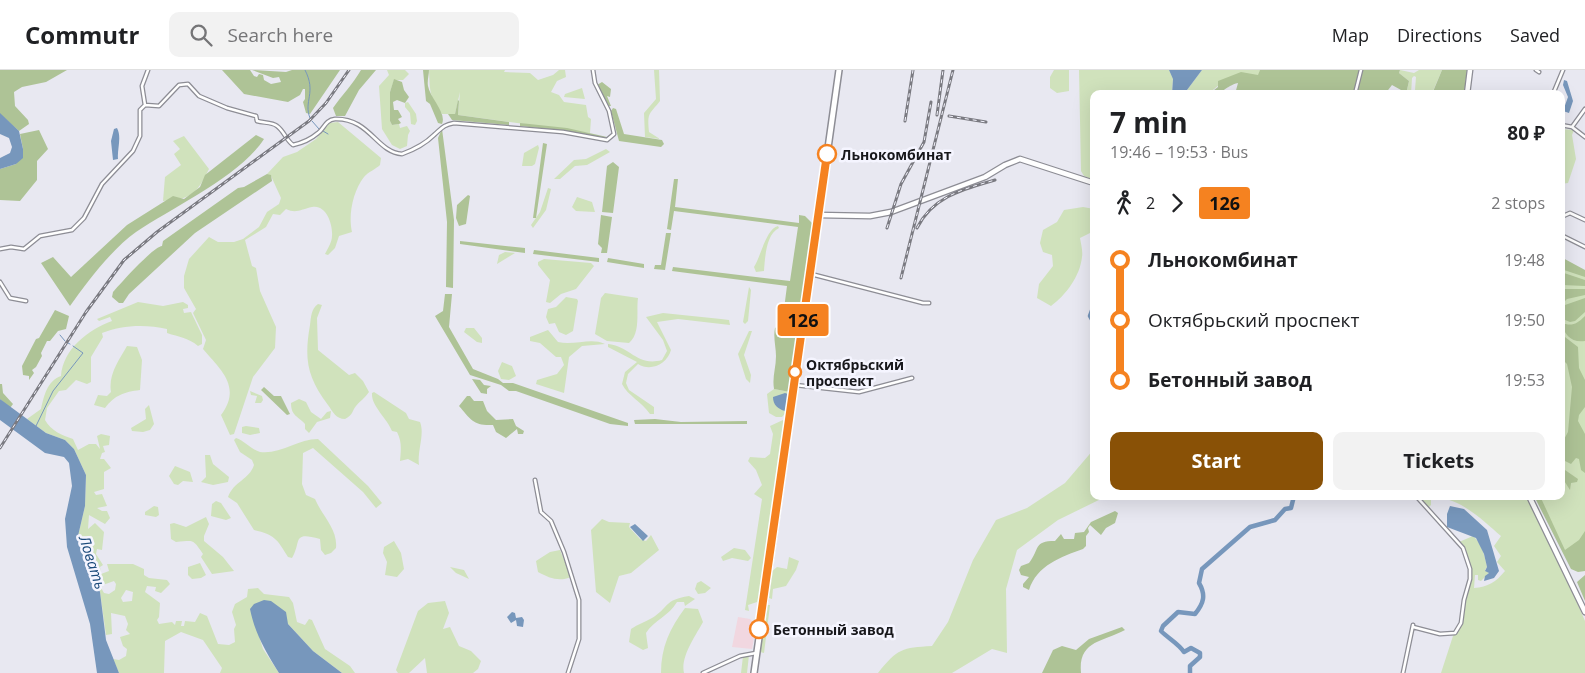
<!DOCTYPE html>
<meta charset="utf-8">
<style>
:root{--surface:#fff;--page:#f2f2f2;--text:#202124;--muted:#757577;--line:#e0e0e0;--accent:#895106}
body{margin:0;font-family:"Open Sans",sans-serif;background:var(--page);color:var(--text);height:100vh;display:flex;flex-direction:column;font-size:19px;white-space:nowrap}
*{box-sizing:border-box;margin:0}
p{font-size:16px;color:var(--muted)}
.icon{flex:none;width:28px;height:28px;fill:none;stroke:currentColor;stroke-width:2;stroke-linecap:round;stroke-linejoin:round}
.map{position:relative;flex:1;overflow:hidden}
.drawer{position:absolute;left:1090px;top:20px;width:475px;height:410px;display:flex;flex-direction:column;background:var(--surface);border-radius:10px;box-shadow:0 5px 20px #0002}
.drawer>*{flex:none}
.badge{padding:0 10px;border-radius:4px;font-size:18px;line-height:32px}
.map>.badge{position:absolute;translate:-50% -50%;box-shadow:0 0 0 2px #fff}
.legs{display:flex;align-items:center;gap:8px;height:55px;padding:0 20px;font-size:16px}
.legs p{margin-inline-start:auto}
.overview{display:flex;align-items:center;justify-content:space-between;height:85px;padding:0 20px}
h1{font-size:28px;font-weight:700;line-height:38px}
.primary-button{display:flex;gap:10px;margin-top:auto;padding:10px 20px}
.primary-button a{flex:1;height:58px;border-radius:10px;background:var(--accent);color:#fff;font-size:20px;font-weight:700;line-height:58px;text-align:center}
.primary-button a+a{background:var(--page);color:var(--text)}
ul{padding:0 20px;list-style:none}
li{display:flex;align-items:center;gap:18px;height:60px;font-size:19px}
li i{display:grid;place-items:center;width:8px;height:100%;margin:0 6px;background:currentColor}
li i::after{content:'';width:12px;height:12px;margin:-6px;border:4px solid;border-radius:50%;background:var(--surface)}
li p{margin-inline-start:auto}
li:first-child i{background:linear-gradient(#0000 50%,currentColor 0)}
li:last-child i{background:linear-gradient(currentColor 50%,#0000 0)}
header{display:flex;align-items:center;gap:30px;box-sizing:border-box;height:70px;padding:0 25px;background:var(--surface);border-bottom:1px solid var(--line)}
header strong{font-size:24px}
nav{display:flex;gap:28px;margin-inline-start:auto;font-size:18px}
.search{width:350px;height:45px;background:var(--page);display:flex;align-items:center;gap:12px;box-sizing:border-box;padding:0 18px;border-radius:10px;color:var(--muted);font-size:19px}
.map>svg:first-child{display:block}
.commercial{fill:#f1d7e0}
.green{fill:#d0e2bc;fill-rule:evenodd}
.forest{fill:#aec396}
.water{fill:#7797bc}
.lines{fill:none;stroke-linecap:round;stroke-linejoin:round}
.stream{stroke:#7797bc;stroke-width:1}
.river{stroke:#7797bc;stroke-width:4.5}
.street-casing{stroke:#8d8d95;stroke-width:5}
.secondary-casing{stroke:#8d8d95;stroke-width:7}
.primary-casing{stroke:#8d8d95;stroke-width:8}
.street{stroke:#fff;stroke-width:2.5}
.secondary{stroke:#fff;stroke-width:4.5}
.primary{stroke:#fff;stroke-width:5}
.rail-casing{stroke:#7a7a81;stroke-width:3}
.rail{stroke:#f5f5ff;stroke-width:1;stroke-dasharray:4;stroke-linecap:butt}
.line-1-casing{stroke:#fff;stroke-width:11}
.line-1{stroke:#f58220;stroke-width:8}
.stop-1-dot{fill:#fff;stroke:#f58220;stroke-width:2.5}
.labels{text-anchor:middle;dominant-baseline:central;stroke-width:5;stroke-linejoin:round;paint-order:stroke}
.stop-label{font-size:14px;font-weight:bold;fill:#17171b;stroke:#f5f5ff;text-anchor:start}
.water-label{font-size:15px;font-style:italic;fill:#1c4b7b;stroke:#f5f5ff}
</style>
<header>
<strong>Commutr</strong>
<div class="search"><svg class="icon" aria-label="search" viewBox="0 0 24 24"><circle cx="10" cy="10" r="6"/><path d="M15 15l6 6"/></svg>Search here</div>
<nav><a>Map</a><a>Directions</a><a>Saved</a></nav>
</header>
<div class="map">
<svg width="1585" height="603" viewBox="0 0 1585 603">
<rect width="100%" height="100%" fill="#e8e8f1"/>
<path class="commercial" d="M738 547 750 549 756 556 752 579 732 577Z"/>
<path class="green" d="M387 0H405L409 4 403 10H394L390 22V51L392 55 399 54 400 58 407 56 410 61 408 65 407 76 400 79 392 75 382 59 379 16 389 5Z
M429 0H505L504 2 530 3 538 10 553 5 559 0H565L566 7 557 11 551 22 559 25 564 32 586 35 588 47 591 49 590 63 458 45 460 22 455 44H442C429 25 430 22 429 0Z
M654 0H659L660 31C649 45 647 42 649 62L660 69 645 67 644 43 656 29Z
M1054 0H1069V21L1057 23 1050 18V7Z
M1079 0H1169L1173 8 1172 24H1094V110L1084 106 1081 101Z
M1202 0H1260L1259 6 1225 10 1208 24H1184Z
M1400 0 1414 3 1419 0H1442L1433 21 1431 20 1429 24H1418L1415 20 1416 7 1414 6 1412 8 1411 24H1406L1409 11 1399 3Z
M582 18 585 29 564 27 565 24Z
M408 32 416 44 417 51 415 55 411 54 410 43 405 37V33Z
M338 52 381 88 380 95C376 99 368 102 364 107 353 121 348 145 352 162L339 166 335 178 328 185 325 184C328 178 332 172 332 166 333 154 326 134 312 137 302 139 296 144 286 139L280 145 273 144 266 157 245 170 252 196 256 198 260 221 276 257 275 278 253 307 234 364 230 365 221 345C242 317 221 300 203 279L206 270 193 243 196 239 184 218V206L189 189 209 167 218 172H234L243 169 259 157 267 142 279 134 281 128 271 106 267 104 283 87 297 82 316 69 329 53Z
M1561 59 1574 60 1572 65 1576 89 1568 113 1561 114Z
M184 66 209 99C196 125 191 129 163 131L165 107 181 95 174 84 180 79 173 71Z
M538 75 539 78 535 94 532 96H522L524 83Z
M606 79 610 82 587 95 575 96 560 109H554L574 90 586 89Z
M548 118 551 119 546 140 533 158 531 155 540 142Z
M577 127 592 132 595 142 576 141 572 137Z
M1083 137 1094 139V161L1080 168C1081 174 1083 181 1082 187 1080 206 1066 225 1051 236L1037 228 1039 214 1053 196 1052 185 1043 182 1040 173 1043 160 1057 152 1064 140Z
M778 156 779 158C766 164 765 188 764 201L756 202 754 197C761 186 766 159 778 156Z
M505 182 515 183 497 194 499 185Z
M544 189 591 193 594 196 576 219 561 224 550 233 546 232 550 210 538 195V192Z
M1561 194 1585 204V466L1566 485 1538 426H1561Z
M749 217 751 220 748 251 745 254 743 252Z
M605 223 638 228C636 242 641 263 629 273L607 271 595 264 601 228Z
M566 227 577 229 578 231 573 261 566 265 559 262 555 253 549 254 546 247 548 239 556 237Z
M138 232 163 236 183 232 188 235V238L183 239 184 243 191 242 202 265V274L198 276C189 268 179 267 167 263V259C146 254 121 255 102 263L103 267 91 287V312L87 314 76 310 66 320 59 321 47 338 45 350C51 361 62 365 73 369L78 380 89 374H96L100 379 97 366 101 364 110 366 109 375 103 376 105 382 102 383 100 389H104L111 398 104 402V419L94 422 96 425 102 424 107 436 97 438 102 441H107L110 448 105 454 89 445 88 459 95 453 104 462 102 480 97 479 96 484 103 495 100 497 101 504 109 501 107 494H133L144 499V505L149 508 167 510 170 514 161 523 155 521 156 517 147 516 145 522 160 533 159 547 157 550 159 554 172 552 175 555 176 551H182L181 556H184L185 551 195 552 200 543 207 546 218 574 229 575 235 572 234 559 236 555 232 542 235 534 247 527 248 519 258 518 264 524 289 527 293 533 297 552 305 555 309 549 312 550 325 579 350 596 355 603H342L313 581 288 554 259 566 263 579 279 603H220L222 598 203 570 181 562 165 571 164 603H119L113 589 119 590 126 586 127 579 123 576 120 567 130 564 126 560 128 554 125 546 111 543 112 564 106 565 100 522 82 483 78 466 85 436 86 405 74 379 65 370 46 363 27 349 41 339C44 326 47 311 61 306 63 279 88 260 112 251L110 247 99 251 97 249ZM114 511 116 514 115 520 109 524 104 523 100 516ZM126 520 133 522 132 531 123 532 121 528Z
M318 234 322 235 317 248 318 280 349 305 355 303 363 311 369 322C365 328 360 331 356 336 352 341 353 345 345 349 336 349 333 342 328 335 307 307 304 289 310 255 311 247 311 239 318 234Z
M663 243 721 249 729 250 730 255 678 249 657 252 671 280C667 294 651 302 638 294L628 304 626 313 629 320 654 337V344H650C641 331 628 326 622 314L625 302 637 292 608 277V274C630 276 637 297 662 290L667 281 663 270 646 247Z
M466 258H474L482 268V273L477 272 464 262Z
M548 260 558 272C574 276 591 267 605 274L582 276 569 287 564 323 536 314 537 310 557 304 564 295 561 287H556L540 273 530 271V267Z
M749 261H752L744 285 751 305 750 313 746 309 738 284Z
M127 276 137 277 142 290 140 320C124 322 115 325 105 338L94 335 98 325 107 326 111 322C108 305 119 290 127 276Z
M502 292 512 296 516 306 509 310 501 309 498 301Z
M774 319 790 322 788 340 782 347H776L769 343 767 324Z
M250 321 262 326 263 330 261 333H255L257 326 251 325Z
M374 322 406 343 409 349 420 352C425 364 417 381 419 395L408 389 400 391C401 379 402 372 397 362L392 361C387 348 371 336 372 323Z
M299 329 306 332 311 342 321 349 327 342 331 341 330 348 317 352 309 363 305 359V354C298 346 291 346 291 333Z
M149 335 154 354 150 360 143 362 132 361 131 358 146 349 145 339Z
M783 350 785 354 759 536 758 537 757 532 748 535 749 541 745 540 762 429 754 424 762 415 756 400 748 391 750 387 765 388 770 384 773 364 770 356Z
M246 356 259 358 260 363 250 365 242 363V357Z
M236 368C245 371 252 380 260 382 279 385 298 369 318 369L368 416 382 433 376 438 363 422 313 378 303 383 302 414 306 425 315 429C322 446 338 459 336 478L331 483 325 485 321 480 320 469C291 461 302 472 292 488L288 487C277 469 275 465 254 460L237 433 228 427C234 411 249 410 254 395L252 390 240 382 234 370Z
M1094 379V426H1107L1058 450 1017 480 1006 519 1007 583 992 579 952 603H878C898 578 902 578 932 576L948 552 973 490 996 450 1027 438 1065 413Z
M205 385H210L213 394 229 407 228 412 213 415 201 412 206 407Z
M175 396 190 402 193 412 183 411 178 415 174 414 169 406Z
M1418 426H1526L1553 476 1585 551V603H1441L1453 566 1462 554 1464 533 1471 511 1469 490 1459 472 1473 466C1482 473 1485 487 1487 497L1485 500 1489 503 1481 511 1478 510V505H1475L1474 518C1488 517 1496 512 1505 501L1497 492 1501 486 1494 476 1501 466C1482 450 1458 425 1431 428V435L1427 439Z
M216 431 221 433 231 448 226 450 211 446 212 434Z
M154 436 158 437 159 445 156 447 145 445V442Z
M206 447 209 454 204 466V471L223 487 234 501 212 504 201 487 203 484C192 468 194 471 176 472L171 469 170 454 174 453 186 457Z
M602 449 609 452 630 453 629 457 640 469 646 471 651 465 659 480 631 503 619 506 610 533 596 522 591 460Z
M394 471 401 483 404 499 397 507 385 505 387 492 383 483 384 477Z
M734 478 745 480 751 488 748 491 732 488 723 491 721 487Z
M560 480 571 507C559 512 549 508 538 502L536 491 550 482Z
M789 487 799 491 796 500 786 516 773 519 772 529 769 528 770 503 777 497 787 499Z
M200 493 206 505 201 508 192 509 188 505V497Z
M450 497 464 500 469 509 456 503Z
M701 511 711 518 705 523 698 524 695 519 697 513Z
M689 526 695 529 685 536 684 532H677C669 546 654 550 646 563L648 578 643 580 629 572 631 559C638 554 645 552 652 548 669 538 663 530 689 526Z
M445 531 449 543 443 559 450 557 459 576 471 581 481 591 478 599 473 603H427L425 588 409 603H398L396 600 418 541 428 533Z
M767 535H770L764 583 760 582Z
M685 538 698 539 703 552C696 565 680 587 684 603H661C661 577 670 558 685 538Z
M749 585 747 603H741L743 586Z"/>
<path class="forest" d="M0 0H67L46 12 22 17 14 22 15 36 28 50 29 54 19 61 0 44Z
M222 0H250L254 6 257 7 259 4 263 5 264 10 271 14 281 12 279 7 273 8 252 0 286 2 292 0H340L310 44 306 43 303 32 305 29V19H303L300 25 288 32 244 24Z
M361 0H376L359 20 345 46H336L333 38C342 25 353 14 361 0Z
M423 0H429C429 5 427 11 428 16 430 28 447 43 442 54L438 53 430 34 426 31Z
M1260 0H1400L1399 3 1409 11 1406 24H1400L1401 20 1392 15 1385 24H1235L1238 13C1225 16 1224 24 1209 24L1218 17V11L1241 2 1258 5Z
M1442 0H1467L1464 24H1432Z
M394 9 402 12 404 20 409 27 405 33 397 30 393 32 394 40H398L402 47 398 49 401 53 399 54 392 55 390 51V22Z
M602 12 611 19 610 27 607 26 611 36H609L597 15Z
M458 30 459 31 458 45 509 52V55L452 50 448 44H455Z
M613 38 616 39 624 64 662 70 664 74 661 77 619 71 611 41Z
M520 53 567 58 607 67V69L566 61 520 56Z
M442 59 454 150 453 218 446 217 447 152 438 68Z
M39 60 48 79 37 91V110L20 131 0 130V99L16 94 23 79 20 64Z
M256 65 264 69C240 106 173 137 136 162 112 179 87 212 70 236L41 193 53 187 71 207 127 155 173 126 184 129 200 117 205 105Z
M543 73 547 74 536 148H533Z
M613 92 619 97 613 143 602 142 607 96Z
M267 104 271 105 272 111 195 163 129 224 123 233H119L112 227 113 222C121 213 153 177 162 176L163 171 238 118 244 117Z
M674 109H678L675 137 799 153V145L805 146 813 154 790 322 774 319C772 307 776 298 776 286 776 277 773 267 775 258L782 254 787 216 672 201 673 197 790 211 798 157 674 141 671 160 667 159Z
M468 125 470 126 466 154 459 156 456 148 457 135Z
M601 145 612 147 607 183H601L602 178 598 174Z
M666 163H671L665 200 654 199 655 195H661Z
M460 171 525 178V183L460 174Z
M534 180 599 188V192L533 184Z
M1561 187 1585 200V207L1561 199Z
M608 188 644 194V198L607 192Z
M1561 202 1585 210V216L1562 215Z
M1561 219H1585V225L1567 229 1561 235Z
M445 224H452L449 257 473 299 498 309 503 313H513L628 353V356L610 354 516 321H509L501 315 470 305 435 246 443 241Z
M1585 228V242L1575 251 1570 252 1565 250 1562 240 1565 235Z
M55 240 69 246 66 259 58 261 50 271H47L41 283 42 286 36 297 32 300 34 303 29 310V306L23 305 22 296 36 269 39 268Z
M1585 246V271C1571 273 1565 265 1561 253 1572 256 1576 255 1585 246Z
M1561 264 1578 277 1579 298 1585 310V337L1579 345 1578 351 1585 364V403L1581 400 1579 389 1576 388 1571 394 1561 389V375L1568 362 1572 317 1567 294 1561 288Z
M472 309 480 310 484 315 491 316 487 319V324L481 323Z
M0 314H2L3 323 13 334 10 338 0 329Z
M264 317 274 326H281L290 344 287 345 261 320Z
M467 326H470L474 331H483L487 341 496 350 513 349 516 356 524 361 523 364H518L517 359 506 368 496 362 493 355C474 356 471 350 459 336Z
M655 349 681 352 747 351V354H635L634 350Z
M1565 400 1578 409 1577 412 1571 413 1570 420 1563 409Z
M1534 426H1540L1565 480 1579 470 1585 461V501L1578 502 1571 499Z
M1115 441 1118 443 1115 453 1106 458 1101 465 1090 455 1088 458 1089 462 1086 466V476L1083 479C1061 487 1037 495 1029 520L1023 517V514L1029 507 1021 505 1019 500 1021 496 1029 493C1040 479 1033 471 1055 471L1061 464 1064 469H1074L1075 463 1084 462 1091 452Z
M1585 505V531L1577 512Z
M1122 557 1125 560C1102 572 1078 571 1081 603H1042L1053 580 1062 576 1076 580 1089 569Z"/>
<path class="water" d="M1169 0H1202L1184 24H1172L1173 9Z
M1564 10 1567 11 1573 31 1569 43 1563 41 1568 27 1563 15Z
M0 43 19 61 23 79V88L16 94 0 99V88L10 83 12 77 9 68 0 64Z
M117 58C122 67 117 79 118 89L113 90 111 71 114 59Z
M785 323 788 324 785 341C778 339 773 335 773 327Z
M0 329 46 363 65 370 74 379 86 405 85 436 78 466 82 483 100 522 106 570 119 603H97L90 554 67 477 65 449 72 416 69 393 64 387 45 383 0 350Z
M1450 436 1464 439 1487 460 1499 501 1494 508 1484 511 1485 506 1489 503 1485 501 1487 497 1484 484 1476 468 1447 457V444Z
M635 454 648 466 643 471 630 457Z
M264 530 271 531 286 542 288 554 313 581 342 603H279C266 582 255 564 250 539L254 534Z
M512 542 515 543 516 548 522 547 524 550 523 557 517 556 516 550 511 553 507 547Z"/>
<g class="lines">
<path class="stream" d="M305 0C317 23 303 31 310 48
M312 51 319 59
M323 61 328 64
M60 265 65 271
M68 273 70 274
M36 356 53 321 83 283 73 276"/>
<path class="river" d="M1094 235 1090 246 1094 253
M1190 603V596L1200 587V583L1191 578 1184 582C1178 573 1169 569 1161 561L1163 556 1178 542 1195 544C1204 533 1206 525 1199 513L1202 499 1250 457 1275 450 1285 439 1291 438 1294 426"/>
<defs>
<path id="street" d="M1536 0 1539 2
M1355 24 1361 0
M1553 24 1563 0
M145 35 159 36 179 15 188 14 199 26 227 38 256 46 257 51C264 53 272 52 277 56 284 61 286 70 293 75 302 73 311 69 318 63 324 59 325 50 335 49 370 48 376 82 402 84 413 80 425 74 434 65 442 58 443 55 454 53L563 62 607 70 614 64 609 41 595 13 593 0
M1561 55 1572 57 1585 39
M1572 57 1585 67
M1561 147 1570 143 1585 150
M1561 165 1585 177
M0 179 11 177 24 179 40 166 72 160 84 148 102 114 133 81 140 66V40L145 35 142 16 148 0
M811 204 923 233H929
M0 212 10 228 26 231
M795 315 859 322 912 308
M535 410 541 442 551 451 564 482 579 530V569L568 603
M1413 557 1440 564 1455 563 1461 553 1464 530 1470 509V499L1463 478 1416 426
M703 603 740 586 756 583
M1403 603 1413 555"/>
<path id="secondary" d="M1467 24 1470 0
M818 145 870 146 891 142 985 107 1005 95 1020 89 1094 113
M1529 426 1585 542"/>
<path id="primary" d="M754 603 839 0"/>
</defs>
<use href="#street" class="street-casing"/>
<use href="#secondary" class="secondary-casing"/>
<use href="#primary" class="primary-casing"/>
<use href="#street" class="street"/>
<use href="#secondary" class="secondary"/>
<use href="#primary" class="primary"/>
<defs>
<path id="rail" d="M937 45 943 0
M949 46 986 52
M905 51 913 0
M887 158 901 114 924 72 931 32
M917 158C933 126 964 119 995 110
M901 208 953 0
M0 378 86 242 124 190 157 162 309 51 326 33 349 0"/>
</defs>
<use href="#rail" class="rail-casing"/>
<use href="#rail" class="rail"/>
</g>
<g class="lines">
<defs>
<path id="line-1" d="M759 559 827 84"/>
</defs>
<use href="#line-1" class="line-1-casing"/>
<use href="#line-1" class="line-1"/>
</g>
<g class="stop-1-dot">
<circle cx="827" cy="84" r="9"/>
<circle cx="795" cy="302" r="6"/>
<circle cx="759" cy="559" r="9"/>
</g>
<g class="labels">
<g class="stop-label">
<text x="841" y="84">Льнокомбинат</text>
<text x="806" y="294">Октябрьский<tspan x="806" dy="16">проспект</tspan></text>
<text x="773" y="559">Бетонный завод</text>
</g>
<g class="water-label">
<text transform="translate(93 492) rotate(72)">Ловать</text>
</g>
</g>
</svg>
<b class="badge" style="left:803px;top:250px;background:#f58220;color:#111">126</b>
<section class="drawer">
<div class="overview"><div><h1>7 min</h1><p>19:46 – 19:53 · Bus</p></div><b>80 ₽</b></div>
<div class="legs"><svg class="icon" aria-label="walk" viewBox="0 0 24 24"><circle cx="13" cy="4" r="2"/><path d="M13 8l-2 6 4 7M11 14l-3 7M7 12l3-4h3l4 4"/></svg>2<svg class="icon" aria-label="forward" viewBox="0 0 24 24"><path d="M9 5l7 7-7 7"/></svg><b class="badge" style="background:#f58220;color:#111">126</b><p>2 stops</p></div>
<ul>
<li><i style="color:#f58220"></i><b>Льнокомбинат</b><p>19:48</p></li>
<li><i style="color:#f58220"></i><span>Октябрьский проспект</span><p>19:50</p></li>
<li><i style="color:#f58220"></i><b>Бетонный завод</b><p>19:53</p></li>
</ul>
<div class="primary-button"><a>Start</a><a>Tickets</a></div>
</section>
</div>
